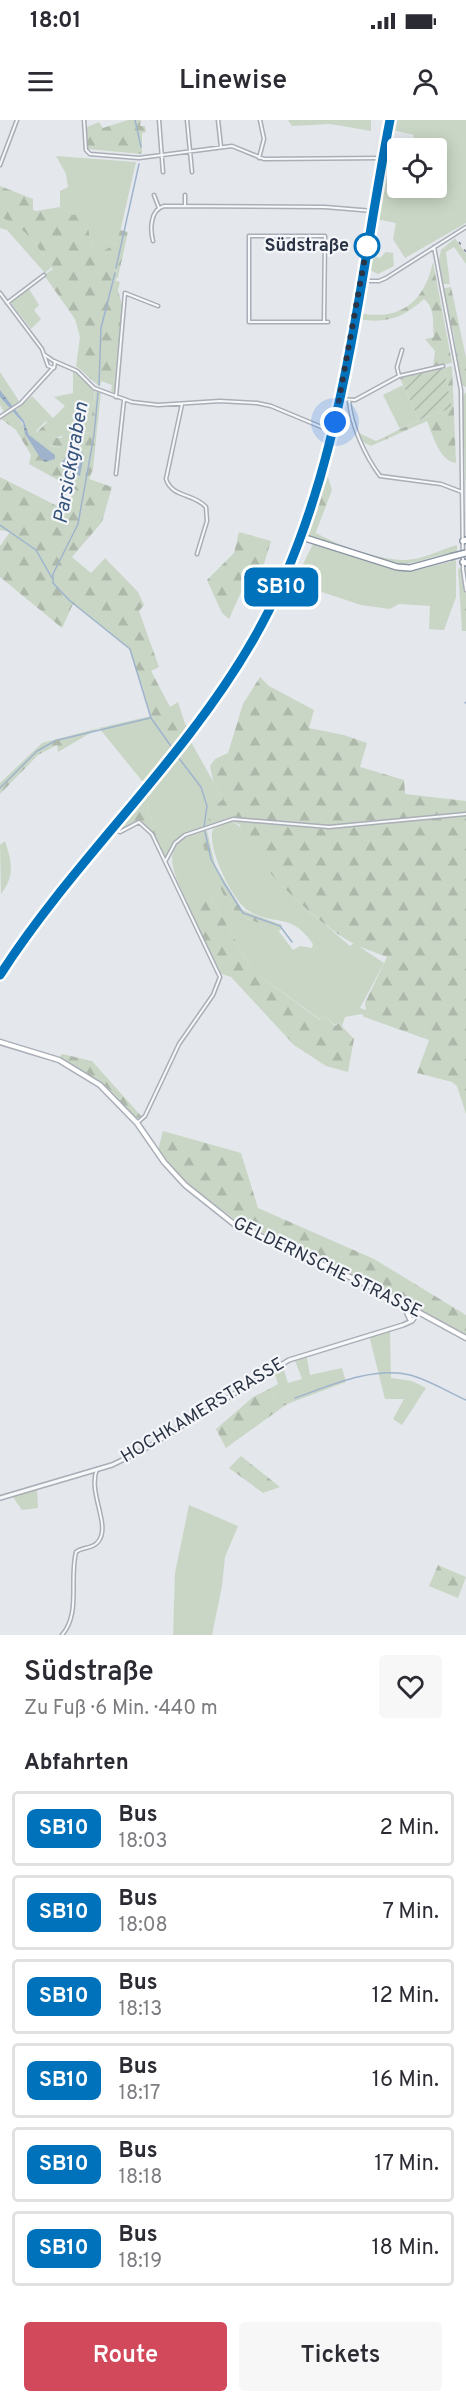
<!DOCTYPE html>
<html lang="de">
<meta charset="utf-8">
<style>
:root{--surface:#fff;--page:#f7f7f7;--text:#2b2b33;--muted:#7c7c81;--line:#e1e1e2;--accent:#d1495b}
body{margin:0;font-family:Overpass,sans-serif;background:var(--page);color:var(--text);height:100vh;display:flex;flex-direction:column;font-size:22px;white-space:nowrap}
*{box-sizing:border-box;margin:0}
p{font-size:20px;color:var(--muted)}
.icon{flex:none;width:33px;height:33px;fill:none;stroke:currentColor;stroke-width:2;stroke-linecap:round;stroke-linejoin:round}
.map{position:relative;height:1515px;overflow:hidden}
.side{display:flex;flex-direction:column;background:var(--surface);flex:1}
.side>*{flex:none}
.badge{padding:0 12px;border-radius:9px;font-size:21px;line-height:39px}
.tools{position:absolute;left:387px;top:18px;display:grid;gap:12px}
.tools a{display:grid;place-items:center;width:60px;height:60px;border-radius:6px;background:var(--surface);box-shadow:0 3px 15px #0003;font-size:30px}
.you{position:absolute;width:30px;height:30px;margin:-15px;border:4px solid #fff;border-radius:50%;background:#1a73e8;box-shadow:0 0 0 9px #1a73e833}
.map>.badge{position:absolute;translate:-50% -50%;box-shadow:0 0 0 3px #fff}
h2{padding:0 24px;font-size:22px;line-height:54px}
.round{display:grid;place-items:center;flex:none;width:63px;height:63px;border-radius:6px;background:var(--page)}
.head{display:flex;align-items:center;justify-content:space-between;height:102px;padding:0 24px}
h1{font-size:28px;font-weight:600;line-height:45px}
.action{display:flex;gap:12px;margin-top:auto;padding:12px 24px}
.action a{flex:1;height:69px;border-radius:6px;background:var(--accent);color:#fff;font-size:24px;font-weight:600;line-height:69px;text-align:center}
.action a+a{background:var(--page);color:var(--text)}
ul{padding:0;list-style:none}
li{display:flex;align-items:center;gap:18px;height:75px;margin:0 12px 9px;padding:0 12px;border:3px solid var(--line);border-radius:6px}
li div{flex:1}
li b{display:block;font-size:22px}
li em{font-style:normal}
li .badge{min-width:66px;font-weight:700;text-align:center}
.status{display:flex;justify-content:space-between;align-items:center;height:42px;padding:0 30px;background:var(--surface);direction:ltr}
.status svg{height:16px;fill:currentColor}
header{display:flex;justify-content:space-between;align-items:center;height:78px;padding:0 24px;background:var(--surface);font-size:27px;font-weight:600}
.map>svg:first-child{display:block}
.green{fill:#c9d6c5}
.forest{fill:url(#forest-firs)}
.garden{fill:url(#garden-furrows)}
.water{fill:url(#water-ripples)}
.lines{fill:none;stroke-linecap:round;stroke-linejoin:round}
.stream{stroke:#9fb4cc;stroke-width:1.5}
.minor-casing{stroke:#a9aeb7;stroke-width:5}
.tertiary-casing{stroke:#a9aeb7;stroke-width:6}
.secondary-casing{stroke:#a9aeb7;stroke-width:7}
.primary-casing{stroke:#a3abb8;stroke-width:8}
.trunk-casing{stroke:#8b94a3;stroke-width:8}
.minor{stroke:#f7f8fa;stroke-width:2}
.tertiary{stroke:#f7f8fa;stroke-width:3}
.secondary{stroke:#fff;stroke-width:4}
.primary{stroke:#fff;stroke-width:4.5}
.trunk{stroke:#fff;stroke-width:5}
.rail{stroke:#7d8696;stroke-width:1.5;stroke-dasharray:3 6;stroke-linecap:butt}
.trunk-bridge-casing{stroke:#8b94a3;stroke-width:8;stroke-linecap:butt}
.trunk-bridge{stroke:#fff;stroke-width:5}
.line-casing{stroke:#fff;stroke-width:14}
.line{stroke:#0072bc;stroke-width:9}
.walk{stroke:#2b3445;stroke-width:6;stroke-dasharray:0 10.8}
.stop-dot{fill:#fff;stroke:#0072bc;stroke-width:3}
.labels{text-anchor:middle;dominant-baseline:central;stroke-width:4.5;stroke-linejoin:round;paint-order:stroke}
.stop-label{font-size:18px;font-weight:bold;fill:#2b3445;stroke:#f4f6f9;text-anchor:end}
.street-label{font-size:18px;fill:#2b3445;stroke:#f4f6f9}
.water-label{font-size:20px;font-style:italic;fill:#34527a;stroke:#f4f6f9}
</style>
<div class="status"><b>18:01</b><svg viewBox="0 0 49 12"><path d="M0 12V9h3v3zM5 12V6h3v6zM10 12V3h3v9zM15 12V0h3v12zM26 1h20v11H26zM47 4h2v5h-2z"/></svg></div>
<header><svg class="icon" aria-label="menu" viewBox="0 0 24 24"><path d="M4 6h16M4 12h16M4 18h16"/></svg>Linewise<svg class="icon" aria-label="person" viewBox="0 0 24 24"><circle cx="12" cy="8" r="4"/><path d="M4 21q1-7 8-7t8 7"/></svg></header>
<div class="map">
<svg width="466" height="1515" viewBox="0 0 466 1515">
<defs>
<pattern id="forest-firs" width="22" height="20" patternUnits="userSpaceOnUse" patternTransform="scale(1.5)"><rect width="22" height="20" fill="#c9d6c5"/><path d="M5 1l3.5 6h-7zM16 11l3.5 6h-7z" fill="#adb8ab"/></pattern>
<pattern id="garden-furrows" width="10" height="10" patternUnits="userSpaceOnUse" patternTransform="scale(1.5)"><rect width="10" height="10" fill="#c9d6c5"/><path d="M-1 1l2-2M0 10L10 0M9 11l2-2" fill="none" stroke="#adb8ab"/></pattern>
<pattern id="water-ripples" width="26" height="14" patternUnits="userSpaceOnUse" patternTransform="scale(1.5)"><rect width="26" height="14" fill="#9fb4cc"/><path d="M2 4q2-2 4 0t4 0M15 11q2-2 4 0t4 0" fill="none" stroke="#8293a7"/></pattern>
</defs>
<rect width="100%" height="100%" fill="#e4e7ec"/>
<path class="green" d="M288 0H371V11L330 4 292 6Z
M395 0H466V103L405 138 393 119 396 103 376 99 391 24 402 27 398 28V68H436V28H428V25L413 22 414 15 393 10Z
M56 36 136 42 118 121 111 128 101 132 91 126 87 101 82 95H73L60 87V71L68 67 66 54Z
M0 97 24 108 52 147 45 153 7 110 0 108Z
M386 132 393 133 394 146 378 154 368 149 370 141 376 137 380 138Z
M29 169 39 185 34 190 41 199 31 209 11 183Z
M73 251 95 271 90 314 77 310 56 318 46 301 36 311 51 326 60 328 55 339 29 315 24 301 15 291 32 276 53 298 65 286 54 277 73 273Z
M0 252 19 281 4 292 0 285Z
M403 265 419 300 400 309 383 275Z
M466 272V373L462 277Z
M316 413C337 425 378 439 402 440 420 441 440 430 457 425V435C437 431 418 446 397 444L312 420Z
M313 424 400 451 417 450 456 440V477L444 510 429 509 430 486 399 484 390 489 361 485 298 464 295 460Z
M151 596 173 634 193 610 196 615 191 622 223 679C213 688 209 694 208 708 186 714 177 719 166 740L158 722 147 686V667L99 608Z
M230 701C251 709 259 736 272 753 293 781 324 803 350 826L354 823 384 843 360 888 366 890 368 896 365 898 362 894 345 897 342 906 339 903 335 905 326 897 321 900 253 851 210 775 187 782C173 752 156 720 203 712L210 742 235 787 247 799 277 809 293 830 300 826 312 828 313 824C291 792 277 807 249 791 233 783 206 726 213 709Z
M5 721C12 742 15 756 1 774L0 725Z
M390 1209 391 1258 412 1261 426 1268 402 1305 393 1299 404 1279H385L369 1215Z
M306 1233 310 1255 342 1248 346 1262 287 1284 275 1279 269 1269 278 1264 273 1249 282 1244 288 1263 302 1259 294 1238Z
M37 1369 38 1388 22 1390 12 1376Z
M189 1385 238 1406 225 1437 222 1466 212 1515H173L175 1453Z"/>
<path class="forest" d="M128 0H141L140 6H145L146 12 142 13V34L87 29V7L99 2 103 8Z
M0 66 33 79V90L36 91 60 87 73 95 86 93 91 126 101 132 116 124 120 110 128 112 118 157 115 160 120 162 118 170 122 185 115 273 111 271 112 265 101 261 100 267 76 246 80 217 75 199 44 155 53 149C35 124 30 110 0 97Z
M455 118 466 134V144L454 127 446 132 450 164H442L439 140 441 130Z
M433 142 452 243 433 247 435 231 425 219 434 217C432 203 436 189 424 179 403 198 386 204 358 199L359 193C400 201 424 183 433 142Z
M451 167 466 238V267L461 265 454 216 443 174 444 168Z
M452 246 456 343C439 341 433 315 427 301L371 326 363 322 359 313 376 321 419 300 452 288 444 248Z
M96 269 101 271 93 349 89 359 112 367 102 402 72 437 91 453 105 438 138 472 144 485 139 491 159 547 151 551 170 587 178 582 185 604 192 612 173 635 151 596 129 529 73 484 62 508 0 457V426L10 412 0 410V357L63 389 76 370 29 344 31 335 16 310 0 298 12 291C30 307 27 332 53 340L60 328 45 323 37 312 47 302 56 311V318H61L70 307 89 314Z
M324 344 332 370 313 420 302 417Z
M239 412 271 421 263 447 288 451 285 459 249 454 229 499 222 493 207 460 234 433Z
M465 447 466 451V511H462L458 449Z
M260 557 269 566 314 590 309 608 344 615 367 623 360 647 404 660 405 674 466 681V994L457 966 452 962 417 953 429 920 367 898 365 883 387 837C375 832 360 828 349 821 319 804 247 739 240 705L229 700 208 708C208 694 213 688 223 679L213 661 210 646 215 639 228 633 243 584Z
M99 608 58 632 57 625 38 635 0 674V663L42 623Z
M147 667V686L158 722 148 708 139 702 120 712 112 710Z
M203 711H207L215 745 242 790 282 805 280 811 237 795 223 774 215 752 208 745 201 716Z
M210 775 253 851 320 900 326 897 335 906 339 903 354 919 348 952 326 946 294 925 231 857 219 853 186 783 199 776Z
M62 934 92 941 142 997 136 998 109 969 60 937Z
M163 1011 241 1033 258 1088 374 1139 466 1195V1214L307 1133 237 1101 187 1064 158 1030Z
M269 1269 275 1279 287 1284 226 1328 216 1309 253 1277Z
M241 1336 280 1367 263 1373 229 1348Z
M438 1445 466 1457 458 1478 429 1466Z"/>
<path class="garden" d="M444 248 452 288 419 300 400 258Z"/>
<path class="water" d="M0 270 24 301 29 315 55 335V339L45 342 41 339 25 314 23 303 0 277Z
M77 325 84 335 80 356 68 351 61 343Z"/>
<g class="lines">
<path class="stream" d="M135 0 141 27
M116 148 139 44
M99 265 101 208 115 153
M98 273 94 315 78 404 53 454V463L69 480 130 529 151 598 173 629
M0 405 36 430 52 458
M465 583 466 582
M58 620 150 598
M178 637 201 667 207 686 204 707 211 739 224 763 243 793 280 806 292 822
M0 668 37 631 55 621
M295 1278C329 1266 373 1246 410 1255 429 1260 448 1272 466 1280"/>
<defs>
<path id="minor" d="M84 0 86 30 90 34 139 38 232 26 264 39 383 38
M159 0 163 52
M187 0 192 52
M218 0 221 27
M259 38 264 19 260 0
M0 45 17 0
M154 75 159 88
M185 86V75
M153 121C150 109 150 90 164 86L325 87 373 91
M434 127 461 270 463 449 466 470
M361 161H379L386 158 466 107
M0 173 42 229 48 246 54 248 55 242 45 235
M7 183 44 155
M324 202 325 116H249V202H328
M54 241 77 251 94 268 132 282 158 285 220 281 257 283 271 286 331 311
M399 256 397 247 402 230
M116 277 125 173 158 186
M339 279 355 280 399 256 443 246
M349 280C351 305 365 336 380 356L441 364 462 372
M182 284 166 359C172 378 194 373 206 387L207 401 197 434
M0 297 21 283 53 248
M116 354 124 280
M114 710 120 712 139 702 152 714 220 857 213 875 179 924 145 996 137 1003
M166 740 175 723 185 715 233 699 329 707 466 694
M62 1515C81 1493 69 1460 76 1432 82 1427 91 1429 97 1423 113 1407 87 1374 97 1349"/>
<path id="tertiary" d="M0 1378 112 1345 143 1330 289 1240 403 1205 412 1201 419 1192"/>
<path id="secondary" d="M302 417 335 302 390 0
M0 922 59 940 100 965 137 1003 164 1042 185 1065 234 1104 376 1169 466 1218
M404 1185 410 1199"/>
<path id="primary" d="M0 855C57 767 132 692 195 607 239 549 276 485 302 417"/>
<path id="trunk" d="M302 417 397 447 410 448 450 437
M463 421 466 420
M463 442 466 443"/>
</defs>
<use href="#minor" class="minor-casing"/>
<use href="#tertiary" class="tertiary-casing"/>
<use href="#secondary" class="secondary-casing"/>
<use href="#primary" class="primary-casing"/>
<use href="#trunk" class="trunk-casing"/>
<use href="#minor" class="minor"/>
<use href="#tertiary" class="tertiary"/>
<use href="#secondary" class="secondary"/>
<use href="#primary" class="primary"/>
<use href="#trunk" class="trunk"/>
<path class="rail" d="M459 122 466 132"/>
<defs>
<path id="trunk-bridge" d="M450 437 466 433"/>
</defs>
<use href="#trunk-bridge" class="trunk-bridge-casing"/>
<use href="#trunk-bridge" class="trunk-bridge"/>
</g>
<g class="lines">
<defs>
<path id="line" d="M0 855C76 737 183 642 253 520 343 364 356 174 390 0"/>
</defs>
<use href="#line" class="line-casing"/>
<use href="#line" class="line"/>
<path class="walk" d="M335 302 367 126"/>
</g>
<circle class="stop-dot" cx="367" cy="126" r="12"/>
<g class="labels">
<g class="stop-label">
<text x="349" y="126">Südstraße</text>
</g>
<g class="street-label">
<text transform="translate(327 1148) rotate(26)">GELDERNSCHE STRASSE</text>
<text transform="translate(203 1291) rotate(-31)">HOCHKAMERSTRASSE</text>
</g>
<g class="water-label">
<text transform="translate(72 343) rotate(-80)">Parsickgraben</text>
</g>
</g>
</svg>
<div class="tools">
<a><svg class="icon" aria-label="locate" viewBox="0 0 24 24"><circle cx="12" cy="12" r="6"/><path d="M12 2v4M12 18v4M2 12h4M18 12h4"/></svg></a>
</div>
<div class="you" style="left:335px;top:302px"></div>
<b class="badge" style="left:281px;top:467px;background:#0072bc;color:#fff">SB10</b>
</div>
<section class="side">
<div class="head"><div><h1>Südstraße</h1><p>Zu Fuß · 6 Min. · 440 m</p></div><a class="round"><svg class="icon" aria-label="heart" viewBox="0 0 24 24"><path d="M12 20l-8-8c-3-5 5-10 8-4 3-6 11-1 8 4z"/></svg></a></div>
<h2>Abfahrten</h2>
<ul>
<li><span class="badge" style="background:#0072bc;color:#fff">SB10</span><div><b>Bus</b><p>18:03</p></div><em>2 Min.</em></li>
<li><span class="badge" style="background:#0072bc;color:#fff">SB10</span><div><b>Bus</b><p>18:08</p></div><em>7 Min.</em></li>
<li><span class="badge" style="background:#0072bc;color:#fff">SB10</span><div><b>Bus</b><p>18:13</p></div><em>12 Min.</em></li>
<li><span class="badge" style="background:#0072bc;color:#fff">SB10</span><div><b>Bus</b><p>18:17</p></div><em>16 Min.</em></li>
<li><span class="badge" style="background:#0072bc;color:#fff">SB10</span><div><b>Bus</b><p>18:18</p></div><em>17 Min.</em></li>
<li><span class="badge" style="background:#0072bc;color:#fff">SB10</span><div><b>Bus</b><p>18:19</p></div><em>18 Min.</em></li>
</ul>
<div class="action"><a>Route</a><a>Tickets</a></div>
</section>
